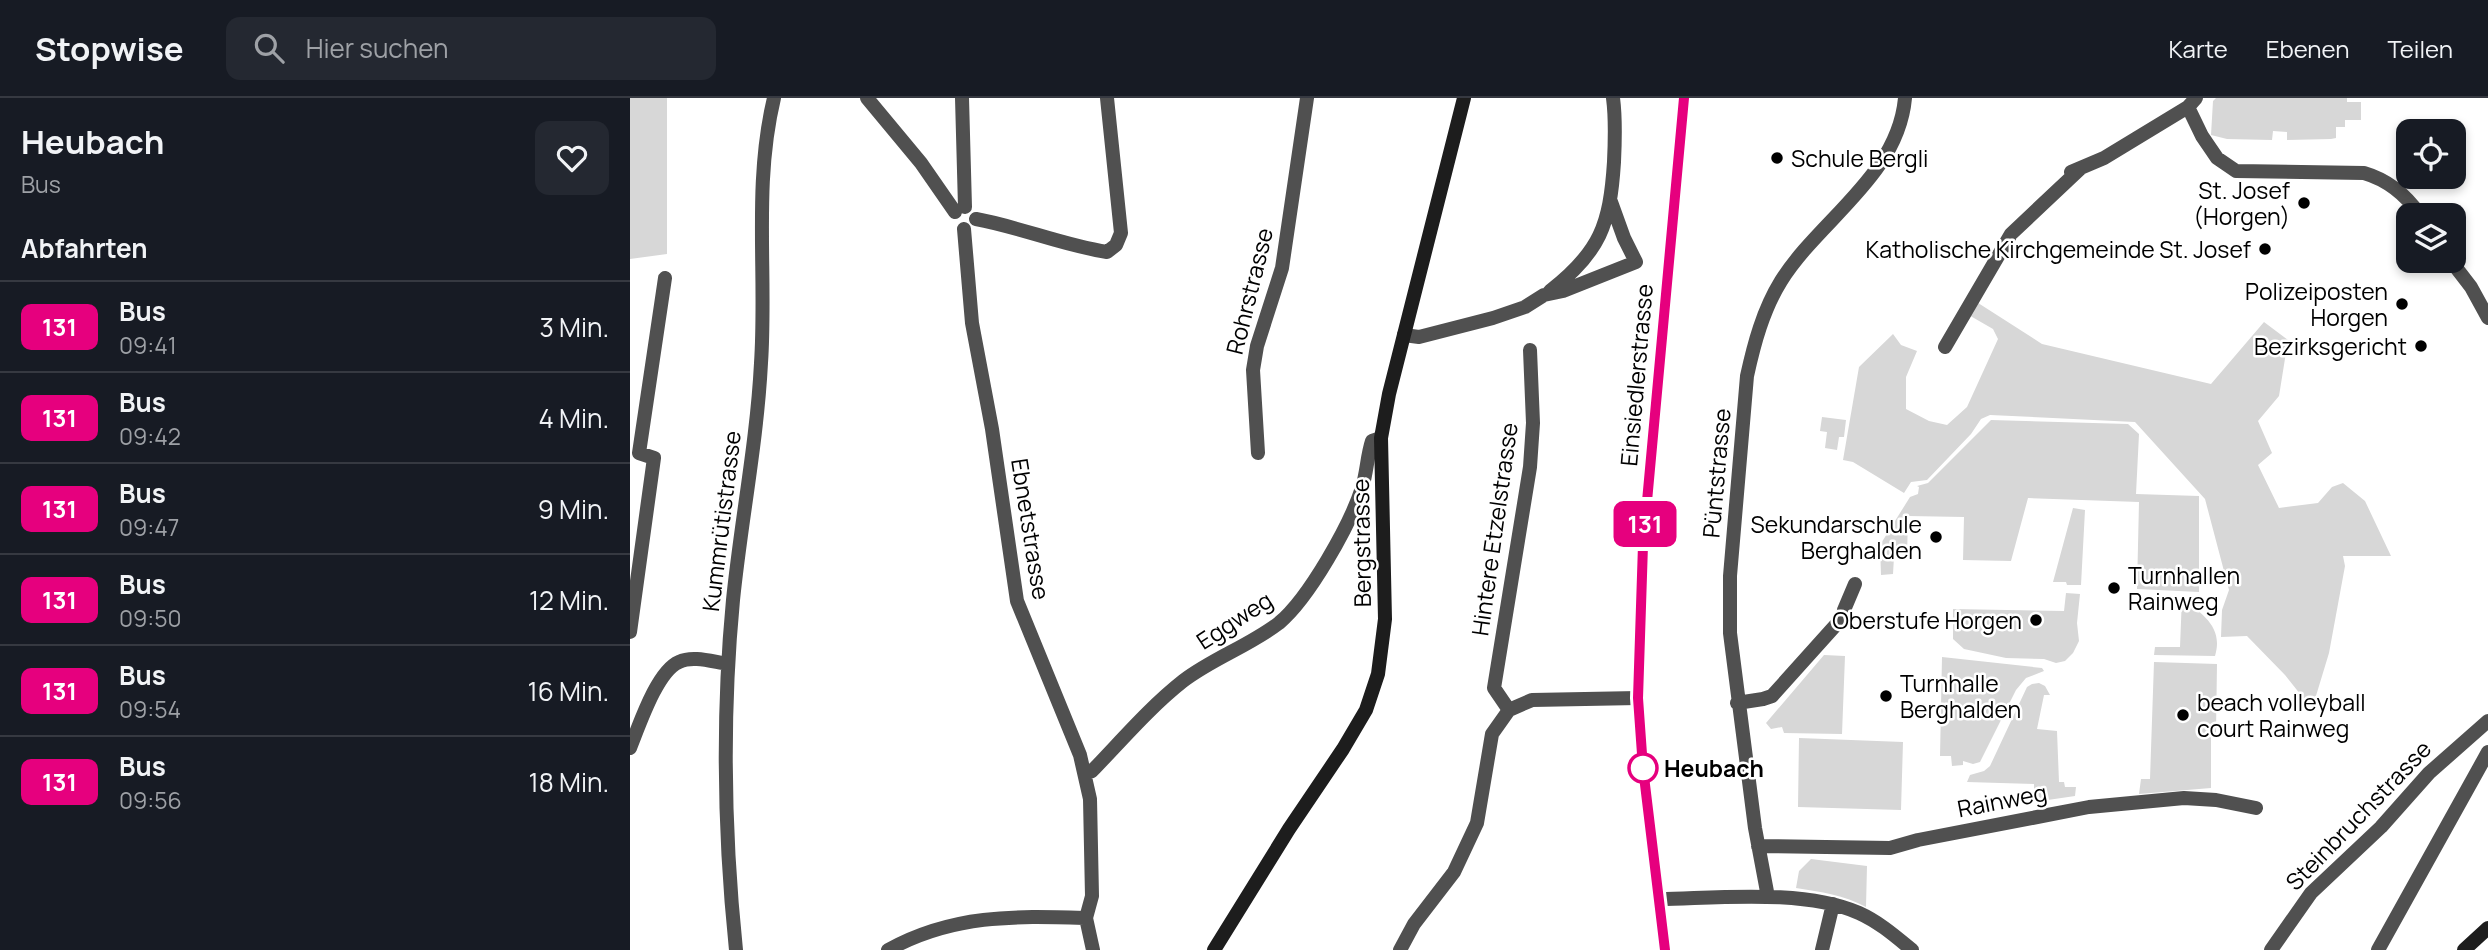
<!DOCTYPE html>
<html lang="de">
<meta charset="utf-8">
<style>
:root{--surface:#171b24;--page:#242831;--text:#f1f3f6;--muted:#9ea1a6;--line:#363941}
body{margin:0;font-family:Manrope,sans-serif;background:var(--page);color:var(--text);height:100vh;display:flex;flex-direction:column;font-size:26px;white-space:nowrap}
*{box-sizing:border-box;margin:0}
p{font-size:23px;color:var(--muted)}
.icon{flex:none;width:38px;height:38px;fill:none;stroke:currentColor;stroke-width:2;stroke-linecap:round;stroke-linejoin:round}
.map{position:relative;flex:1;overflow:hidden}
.sheet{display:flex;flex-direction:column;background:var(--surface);width:630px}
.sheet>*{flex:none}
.badge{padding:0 14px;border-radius:10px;font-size:24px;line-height:46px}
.tools{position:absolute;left:1766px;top:21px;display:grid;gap:14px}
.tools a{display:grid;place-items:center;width:70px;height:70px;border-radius:14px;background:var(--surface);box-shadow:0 4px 10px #0003;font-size:35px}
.map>.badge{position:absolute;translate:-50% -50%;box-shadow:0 0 0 4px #fff}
h2{padding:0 21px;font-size:26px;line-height:63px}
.round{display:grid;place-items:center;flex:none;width:74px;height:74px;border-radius:14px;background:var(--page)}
.overview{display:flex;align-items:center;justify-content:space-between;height:119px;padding:0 21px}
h1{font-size:33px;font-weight:700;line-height:52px}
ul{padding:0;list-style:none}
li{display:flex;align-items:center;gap:21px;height:91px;padding:0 21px;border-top:2px solid var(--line)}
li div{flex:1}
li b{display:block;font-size:26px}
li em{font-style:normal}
li .badge{min-width:77px;font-weight:700;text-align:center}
header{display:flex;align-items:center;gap:42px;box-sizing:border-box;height:98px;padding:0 35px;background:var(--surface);border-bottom:2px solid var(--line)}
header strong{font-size:33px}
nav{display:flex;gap:38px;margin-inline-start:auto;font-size:24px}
.search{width:490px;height:63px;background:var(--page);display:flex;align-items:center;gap:18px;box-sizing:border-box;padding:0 24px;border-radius:14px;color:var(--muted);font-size:26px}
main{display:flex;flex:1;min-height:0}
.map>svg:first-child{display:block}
.green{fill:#d7d7d7}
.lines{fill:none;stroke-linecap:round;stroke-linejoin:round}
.street{stroke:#505050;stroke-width:14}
.secondary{stroke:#1d1d1d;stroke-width:14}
.line-casing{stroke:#fff;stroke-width:16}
.line{stroke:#e6007e;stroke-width:10}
.poi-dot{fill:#000;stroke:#fff;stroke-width:2.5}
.stop-dot{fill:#fff;stroke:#e6007e;stroke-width:3.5}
.labels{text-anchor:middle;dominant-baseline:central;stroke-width:5;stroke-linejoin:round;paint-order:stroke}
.poi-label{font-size:23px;fill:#000;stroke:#fff;text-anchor:end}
.street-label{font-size:23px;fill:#000;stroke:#fff}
.stop-label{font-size:23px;font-weight:bold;fill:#000;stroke:#fff;text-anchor:start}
</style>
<header>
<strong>Stopwise</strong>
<div class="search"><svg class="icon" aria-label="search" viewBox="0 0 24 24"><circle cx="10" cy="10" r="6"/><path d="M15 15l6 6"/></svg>Hier suchen</div>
<nav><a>Karte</a><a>Ebenen</a><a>Teilen</a></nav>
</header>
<main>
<section class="sheet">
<div class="overview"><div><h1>Heubach</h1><p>Bus</p></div><a class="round"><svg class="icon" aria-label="heart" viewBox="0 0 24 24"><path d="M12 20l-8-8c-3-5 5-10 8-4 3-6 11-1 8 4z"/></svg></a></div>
<h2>Abfahrten</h2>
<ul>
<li><span class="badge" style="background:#e6007e;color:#fff">131</span><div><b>Bus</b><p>09:41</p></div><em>3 Min.</em></li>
<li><span class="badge" style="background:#e6007e;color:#fff">131</span><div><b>Bus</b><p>09:42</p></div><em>4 Min.</em></li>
<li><span class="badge" style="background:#e6007e;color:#fff">131</span><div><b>Bus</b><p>09:47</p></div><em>9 Min.</em></li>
<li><span class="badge" style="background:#e6007e;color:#fff">131</span><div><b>Bus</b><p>09:50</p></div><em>12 Min.</em></li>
<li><span class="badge" style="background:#e6007e;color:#fff">131</span><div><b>Bus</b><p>09:54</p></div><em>16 Min.</em></li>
<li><span class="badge" style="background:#e6007e;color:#fff">131</span><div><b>Bus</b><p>09:56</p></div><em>18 Min.</em></li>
</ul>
</section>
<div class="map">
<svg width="1858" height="852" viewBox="0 0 1858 852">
<rect width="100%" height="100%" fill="#fff"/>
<path class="green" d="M0 0H37V156L0 161Z
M1586 0H1717V4H1731V22H1715V29H1706V40L1701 41 1657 42V34L1643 33 1642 42 1597 41 1581 37 1583 3Z
M1345 203 1412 246 1581 286 1634 224 1658 242 1649 298 1628 323 1642 355 1628 367 1649 410 1688 405 1702 389 1713 385 1735 403 1761 458H1713L1715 468 1699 555 1682 611 1655 577 1617 538 1591 539 1592 512 1599 492 1575 401 1505 324 1360 317 1351 321 1341 336 1297 382 1281 384 1274 395 1223 364 1213 362 1229 269 1263 236 1271 247 1287 253 1276 279V311L1299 323 1317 327 1337 309 1368 241 1363 231 1337 216Z
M1192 319 1216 322 1214 339H1209L1207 352 1195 350 1197 334 1190 333Z
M1361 322 1498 326 1509 336 1506 396 1569 398V494L1507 491 1509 404 1398 400 1381 463 1333 462 1334 419 1278 418 1277 459H1264L1263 476 1251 477 1250 447 1280 399 1288 396 1289 389 1287 388 1298 385Z
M1443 410 1455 412 1451 487H1437L1436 484H1423Z
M1436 495 1450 496 1447 525 1449 543 1443 555 1435 563 1426 565 1414 561 1376 560 1334 551 1323 541V511L1434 513Z
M1552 499C1571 516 1594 528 1585 558L1524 557 1525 549H1550Z
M1194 557 1215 558 1212 636 1154 635 1152 629 1141 631 1136 625Z
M1312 559 1412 570 1414 573 1396 580 1386 592 1350 664 1343 666 1333 663V667L1322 668 1321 658H1310Z
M1524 564 1587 566 1586 634 1581 637V690L1509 696 1511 681H1520Z
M1409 585 1415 588 1420 597H1414L1407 631 1427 633 1429 684H1434L1435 689H1446L1445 698 1404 704V686L1337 684 1340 677 1354 673 1360 668 1397 589 1402 586Z
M1169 640 1273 644 1271 712 1168 709Z
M1181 761 1237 768 1236 809C1214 797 1191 794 1166 790L1169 773Z"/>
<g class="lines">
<path class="street" d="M237 0 291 65 325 114
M332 0 335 109
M1558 9 1572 38 1587 60 1606 73 1734 75C1758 82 1776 97 1790 117
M1441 74 1474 60 1558 9 1566 0
M346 121C390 129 432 147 477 154L486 147 491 135 477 0
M334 131 342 225 362 331 387 503 450 657 460 701 462 798 456 820 463 852
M1821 163 1841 189 1858 220
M920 193C970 154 980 127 984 64 985 43 986 22 983 0
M774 237 789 239 863 220 895 209 914 197 933 193 1006 164 994 140 981 104
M1315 249 1381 136 1450 71
M628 355 623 272 627 248 652 170 677 0
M0 534 24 360 9 355 35 180
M1107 605 1133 601 1142 598 1213 519 1214 512 1225 486
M879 612 864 590 900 369 903 325 900 252
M0 650C9 628 27 573 49 564 63 557 83 564 98 566
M455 676 462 673C492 642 520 609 553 583 583 560 619 548 649 525 679 500 720 427 732 390 737 374 737 358 742 343L751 340
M1128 748 1260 750 1288 742 1459 709 1554 700 1586 702 1626 710
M1138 799 1125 730 1100 535V478L1117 278C1124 246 1133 212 1151 183 1189 122 1268 78 1275 0
M1030 801C1089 800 1174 791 1229 815 1249 824 1265 838 1282 852
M106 852C94 736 92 618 103 502 111 423 127 344 131 265 137 176 123 87 144 0
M258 852C323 816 384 818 456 820
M770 852 784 826 824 774 847 725 862 636 879 612 902 602 1008 600
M1192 852 1203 806
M1641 852 1681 795 1751 729 1799 675 1858 623
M1748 852 1858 654"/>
<path class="secondary" d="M584 852 659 731 713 651 736 612 748 576 755 521 751 340 759 296 834 0
M1035 852 1013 670 1008 600 1013 447 1054 0
M1834 852 1858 830"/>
</g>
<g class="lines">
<defs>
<path id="line" d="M1035 852 1013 670 1008 600 1013 447 1054 0"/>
</defs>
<use href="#line" class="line-casing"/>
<use href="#line" class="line"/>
</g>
<g class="poi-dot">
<circle cx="1147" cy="60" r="7"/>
<circle cx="1674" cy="105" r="7"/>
<circle cx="1635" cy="151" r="7"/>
<circle cx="1772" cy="206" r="7"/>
<circle cx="1791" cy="248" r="7"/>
<circle cx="1306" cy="439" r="7"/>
<circle cx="1484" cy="490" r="7"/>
<circle cx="1406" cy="522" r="7"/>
<circle cx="1256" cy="598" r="7"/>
<circle cx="1553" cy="617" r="7"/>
</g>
<circle class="stop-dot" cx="1013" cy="670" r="14"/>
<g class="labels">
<g class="poi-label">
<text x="1161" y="60" text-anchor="start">Schule Bergli</text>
<text x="1660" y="92">St. Josef<tspan x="1660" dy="26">(Horgen)</tspan></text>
<text x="1621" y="151">Katholische Kirchgemeinde St. Josef</text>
<text x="1758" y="193">Polizeiposten<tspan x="1758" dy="26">Horgen</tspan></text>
<text x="1777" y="248">Bezirksgericht</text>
<text x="1292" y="426">Sekundarschule<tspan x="1292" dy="26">Berghalden</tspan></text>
<text x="1498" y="477" text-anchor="start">Turnhallen<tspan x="1498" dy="26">Rainweg</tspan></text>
<text x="1392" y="522">Oberstufe Horgen</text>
<text x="1270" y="585" text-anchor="start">Turnhalle<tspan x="1270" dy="26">Berghalden</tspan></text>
<text x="1567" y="604" text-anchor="start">beach volleyball<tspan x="1567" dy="26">court Rainweg</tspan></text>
</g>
<g class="street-label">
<text transform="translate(619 193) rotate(-76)">Rohrstrasse</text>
<text transform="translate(1006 277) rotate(-85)">Einsiedlerstrasse</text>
<text transform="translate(1086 375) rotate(-85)">Püntstrasse</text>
<text transform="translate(91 423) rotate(-83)">Kummrütistrasse</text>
<text transform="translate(401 431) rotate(81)">Ebnetstrasse</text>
<text transform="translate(864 431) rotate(-82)">Hintere Etzelstrasse</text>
<text transform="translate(731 445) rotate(-91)">Bergstrasse</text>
<text transform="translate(604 522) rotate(-33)">Eggweg</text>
<text transform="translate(1372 702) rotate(-11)">Rainweg</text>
<text transform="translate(1728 717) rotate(-46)">Steinbruchstrasse</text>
</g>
<g class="stop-label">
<text x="1034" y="670">Heubach</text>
</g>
</g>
</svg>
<div class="tools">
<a><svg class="icon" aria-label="locate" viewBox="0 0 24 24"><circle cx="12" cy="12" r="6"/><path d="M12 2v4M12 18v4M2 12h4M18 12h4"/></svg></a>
<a><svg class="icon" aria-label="layers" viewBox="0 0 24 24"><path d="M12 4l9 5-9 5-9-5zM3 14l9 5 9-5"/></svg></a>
</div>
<b class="badge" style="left:1015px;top:426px;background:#e6007e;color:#fff">131</b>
</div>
</main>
